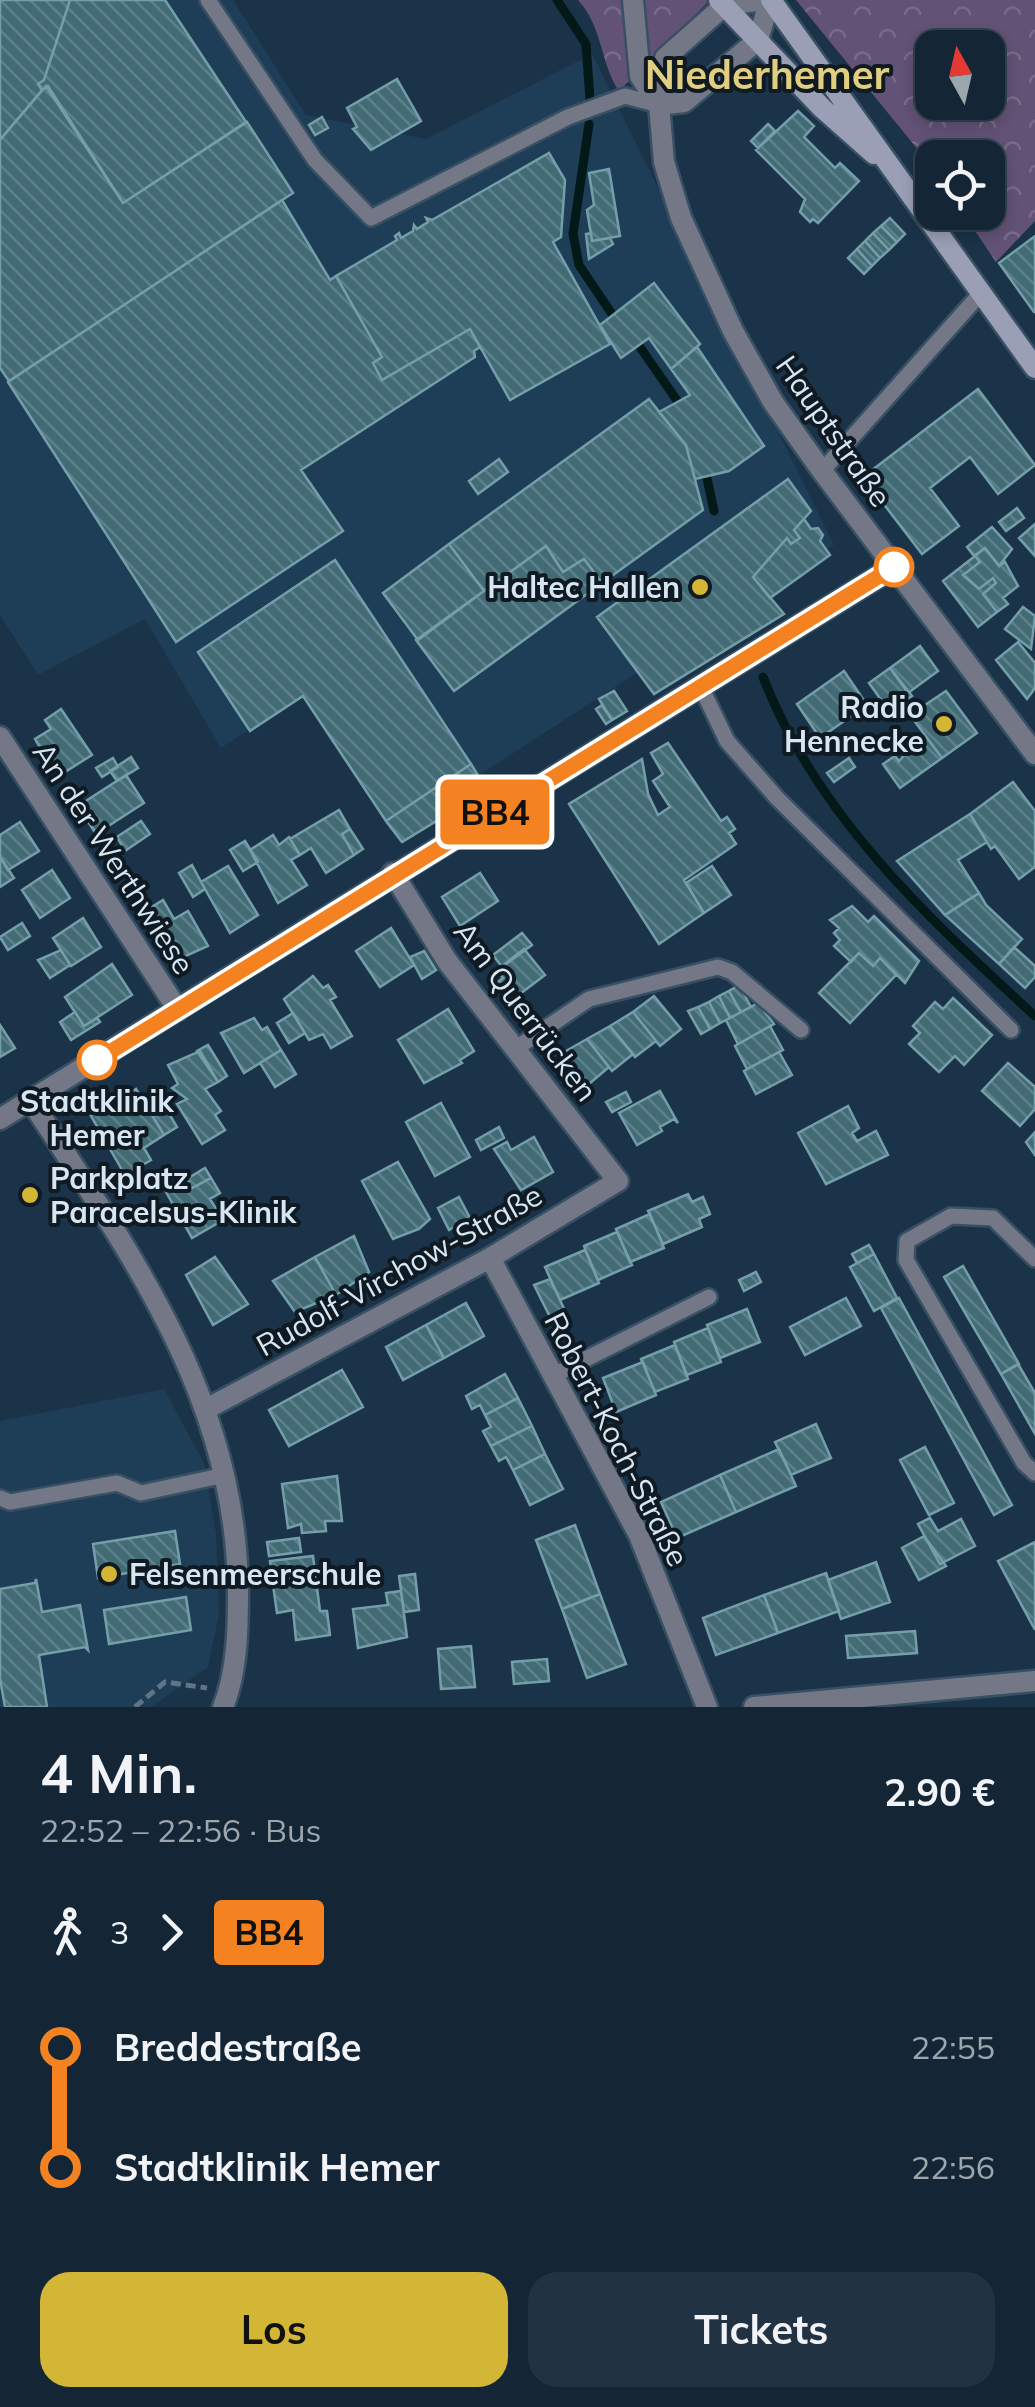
<!DOCTYPE html>
<html lang="de">
<meta charset="utf-8">
<style>
:root{--surface:#142636;--page:#213242;--text:#f1f3f6;--muted:#9da5ad;--line:#334351;--accent:#d3b635}
body{margin:0;font-family:Mulish,sans-serif;background:var(--page);color:var(--text);height:100vh;display:flex;flex-direction:column;font-size:38px;white-space:nowrap}
*{box-sizing:border-box;margin:0}
p{font-size:32px;color:var(--muted)}
.icon{flex:none;width:55px;height:55px;fill:none;stroke:currentColor;stroke-width:2;stroke-linecap:round;stroke-linejoin:round}
.map{position:relative;height:1707px;overflow:hidden}
.panel{display:flex;flex-direction:column;background:var(--surface);flex:1}
.panel>*{flex:none}
.badge{padding:0 20px;border-radius:8px;font-size:35px;line-height:65px}
.needle{width:65px;rotate:352deg}
.buttons{position:absolute;left:915px;top:30px;display:grid;gap:20px}
.buttons a{display:grid;place-items:center;width:90px;height:90px;border-radius:20px;background:var(--surface);box-shadow:0 5px 15px #0003,0 0 0 2px var(--line);font-size:50px}
.map>.badge{position:absolute;translate:-50% -50%;box-shadow:0 0 0 5px #fff}
.legs{display:flex;align-items:center;gap:15px;height:110px;padding:0 40px;font-size:32px}
.legs p{margin-inline-start:auto}
.summary{display:flex;align-items:center;justify-content:space-between;height:170px;padding:0 40px}
h1{font-size:55px;font-weight:700;line-height:75px}
.action{display:flex;gap:20px;margin-top:auto;padding:20px 40px}
.action a{flex:1;height:115px;border-radius:30px;background:var(--accent);color:#111;font-size:40px;font-weight:700;line-height:115px;text-align:center}
.action a+a{background:var(--page);color:var(--text)}
ul{padding:0 40px;list-style:none}
li{display:flex;align-items:center;gap:35px;height:120px;font-size:38px}
li i{display:grid;place-items:center;width:15px;height:100%;margin:0 12px;background:currentColor}
li i::after{content:'';width:25px;height:25px;margin:-12px;border:8px solid;border-radius:50%;background:var(--surface)}
li p{margin-inline-start:auto}
li:first-child i{background:linear-gradient(#0000 50%,currentColor 0)}
li:last-child i{background:linear-gradient(currentColor 50%,#0000 0)}
.map>svg:first-child{display:block}
.built{fill:#1e3d56}
.park{fill:url(#park-crowns);fill-rule:evenodd}
.lines{fill:none;stroke-linecap:round;stroke-linejoin:round}
.stream{stroke:#021917;stroke-width:9}
.building{fill:url(#building-back-hatch);stroke:#749faa;stroke-width:2.5}
.lane-casing{stroke:#385063;stroke-width:20}
.street-casing{stroke:#385063;stroke-width:25}
.secondary-casing{stroke:#385063;stroke-width:25}
.path{stroke:#5f7587;stroke-width:5;stroke-dasharray:10 5;stroke-linecap:butt}
.lane{stroke:#747786;stroke-width:15}
.street{stroke:#747786;stroke-width:20}
.secondary{stroke:#9a9fb6;stroke-width:20}
.line-1-casing{stroke:#fff;stroke-width:22}
.line-1{stroke:#f58220;stroke-width:15}
.stop-1-dot{fill:#fff;stroke:#f58220;stroke-width:5}
.poi-dot{fill:#d3b635;stroke:#0f1a23;stroke-width:4}
.labels{text-anchor:middle;dominant-baseline:central;stroke-width:8;stroke-linejoin:round;paint-order:stroke}
.street-label{font-size:30px;fill:#d7e6f3;stroke:#0f1a23}
.poi-label{font-size:30px;font-weight:bold;fill:#d7e6f3;stroke:#0f1a23;text-anchor:end}
.stop-label{font-size:30px;font-weight:bold;fill:#d7e6f3;stroke:#0f1a23}
.district-label{font-size:40px;font-weight:bold;fill:#e1ce80;stroke:#0f1a23}
</style>
<div class="map">
<svg width="1035" height="1707" viewBox="0 0 1035 1707">
<defs>
<pattern id="park-crowns" width="20" height="18" patternUnits="userSpaceOnUse" patternTransform="scale(2.5)"><rect width="20" height="18" fill="#625275"/><path d="M2 6a3 3 0 1 1 6 0M12 15a3 3 0 1 1 6 0" fill="none" stroke="#786b89"/></pattern>
<pattern id="building-back-hatch" width="6" height="6" patternUnits="userSpaceOnUse" patternTransform="scale(2.5)"><rect width="6" height="6" fill="#426b76"/><path d="M-1 5l2 2M0 0l6 6M5-1l2 2" fill="none" stroke="#5d808a"/></pattern>
</defs>
<rect width="100%" height="100%" fill="#1a3348"/>
<path class="built" d="M0 0H233L306 115 426 139 592 54 834 545 407 822 314 686 221 748 145 619 38 675 0 615Z
M164 1389 204 1463 216 1534 219 1614 208 1667 151 1707H0V1421Z"/>
<path class="park" d="M578 0H710L619 91C600 63 603 27 578 0Z
M796 0H1035V221L996 262 963 213 988 212V158H932V167ZM932 48H988V102H932Z"/>
<g class="lines">
<path class="stream" d="M557 0 586 44 590 99
M589 124 573 234 579 265 612 314
M640 347 678 402
M707 478 714 511
M763 677C817 816 927 917 1035 1016"/>
</g>
<path class="building" d="M0 0H70L44 80 38 84 42 90 0 140Z
M70 0H165L246 122 123 203 48 86 42 90 38 84 44 80Z
M397 79 421 121 371 150 353 129 357 127 347 108Z
M46 86 123 203 247 122 293 193 9 381 0 368V140Z
M798 111 814 126 804 137 835 168 840 163 859 181 818 223 813 219 810 222 800 212 805 199 756 150Z
M322 117 328 128 315 135 309 125Z
M768 124 775 131 758 148 751 141Z
M549 153 565 180 561 237 553 242 610 344 510 400 470 329 382 380 373 363 382 357 336 276 397 240 395 236 399 233 401 238 413 231 414 225 417 229 428 222 426 218 432 220Z
M609 169 620 236 592 241 587 210 594 205 589 173Z
M282 200 330 280 336 276 382 357 373 363 382 380 470 329 480 347 474 351 475 357 301 470 343 531 176 642 8 382Z
M890 218 905 234 897 242 881 226Z
M881 226 897 242 889 250 873 233Z
M591 233 592 241 610 238 613 244 589 259 586 234Z
M873 233 889 250 880 258 865 241Z
M1035 236V312H1034L999 263Z
M865 241 880 258 872 266 857 249Z
M857 249 872 266 864 274 848 258Z
M654 283 700 344 671 369 649 338 621 358 600 325Z
M697 347 764 446 729 471 695 479 686 445 659 412 690 395 671 369Z
M978 389 1035 465 998 494 970 457 930 488 959 526 922 554 863 477Z
M649 399 686 445 703 510 602 583 584 559 563 572 546 546 484 591 449 544Z
M499 459 508 472 478 494 469 481Z
M788 479 811 511 794 530 800 538 791 544 787 538 753 577 784 614 654 694 597 617Z
M1017 508 1024 518 1006 531 999 522Z
M804 519 811 529 818 528 823 535 820 541 830 555 770 598 753 577 787 538 791 544 800 538 794 530Z
M1035 524V556L1019 538Z
M992 527 1012 549 999 566 985 548 974 556 967 547Z
M449 544 484 591 418 640 383 593Z
M546 546 563 572 584 559 602 583 454 691 416 640Z
M985 548 999 566 1005 562 1018 586 1003 598 1008 604 997 612 983 594 996 583 993 578 979 589 963 575 980 562 975 556Z
M975 556 980 562 963 575 979 589 993 578 996 583 983 594 997 612 978 627 943 581Z
M335 560 471 764 386 821 303 696 250 731 198 652Z
M1023 607 1035 616 1031 649 1005 629Z
M1018 642 1035 663V688L1027 699 996 660Z
M920 646 938 671 908 693 890 668Z
M890 668 912 696 889 711 869 683Z
M844 671 867 705 820 738 797 704Z
M614 691 627 711 612 720 599 699Z
M946 691 977 733 942 758 910 715Z
M602 705 612 720 606 724 596 709Z
M61 709 92 755 57 777 35 739 51 729 45 720Z
M924 734 942 758 900 788 883 764 895 756 899 761Z
M668 743 721 821 727 817 735 829 729 833 736 844 684 880 704 913 659 944 569 804 642 759 648 794 658 815 670 807 653 781 663 774 651 753Z
M131 757 138 768 117 781 110 771Z
M113 758 118 767 102 777 96 768Z
M849 758 855 767 834 782 827 773Z
M471 764 487 790 402 842 386 821Z
M126 775 144 803 96 834 78 806Z
M1013 782 1035 811V867L1019 879 995 846 991 849 970 814Z
M339 810 350 829 342 834 354 855 326 873 311 848 300 855 290 839Z
M970 814 987 842 958 860 979 893 945 915 897 861Z
M141 821 150 834 125 851 117 837Z
M20 822 39 851 8 870 0 857V835Z
M350 829 363 849 354 855 342 834Z
M273 835 279 845 289 837 300 855 291 860 307 885 278 903 250 850Z
M245 841 258 862 243 871 230 850Z
M0 857 14 878 0 887Z
M192 865 205 889 193 897 179 873Z
M228 866 258 915 230 933 201 882Z
M712 866 731 895 704 913 686 883Z
M52 870 70 898 40 918 22 890Z
M480 873 498 901 460 926 442 897Z
M979 893 986 905 1022 939 999 964 945 915Z
M163 900 174 919 188 911 208 946 177 960 147 910Z
M852 906 868 922 874 916 919 961 905 983 880 958 873 966 859 953 851 962 834 946 840 940 834 933 839 928 830 920Z
M83 918 101 947 71 966 53 938Z
M22 923 30 936 8 950 0 937Z
M391 928 414 965 380 987 356 951Z
M522 933 532 945 502 967 493 955Z
M1014 947 1035 966V977L1025 988 999 964Z
M524 949 545 975 512 1000 498 982 503 978 497 970Z
M61 950 70 965 50 978 38 960Z
M424 951 436 970 422 979 410 957Z
M859 953 873 966 880 958 896 975 850 1023 819 993Z
M112 964 132 995 84 1026 65 997Z
M313 976 323 988 328 985 336 997 330 1000 352 1036 331 1048 323 1034 309 1040 284 999Z
M739 985 751 1007 741 1012 729 991Z
M729 991 741 1012 730 1018 719 996Z
M654 996 681 1029 660 1046 633 1012Z
M719 996 730 1018 720 1023 709 1002Z
M953 998 992 1035 964 1065 955 1056 939 1072 909 1044 920 1033 913 1026 935 1002 943 1009Z
M709 1002 720 1023 710 1029 698 1007Z
M758 1003 774 1024 738 1044 726 1020Z
M698 1007 710 1029 701 1034 688 1011Z
M448 1009 474 1051 460 1060 462 1063 424 1083 398 1040Z
M75 1012 84 1026 97 1018 100 1022 71 1040 60 1022Z
M633 1012 656 1041 635 1057 610 1026Z
M293 1013 305 1033 289 1043 277 1023Z
M254 1018 262 1030 267 1027 281 1050 244 1073 221 1033Z
M0 1025 15 1048 0 1057Z
M610 1026 633 1054 612 1071 587 1039Z
M770 1026 783 1050 747 1069 735 1046Z
M587 1039 609 1067 589 1084 564 1052Z
M208 1045 227 1076 218 1082 197 1051Z
M281 1050 296 1074 275 1087 260 1063Z
M200 1051 218 1082 205 1089 221 1111 215 1115 225 1130 202 1144 177 1104 187 1099 172 1088 178 1084 168 1065Z
M779 1052 792 1075 756 1094 744 1071Z
M1008 1063 1035 1087V1109L1020 1126 982 1091Z
M136 1089 164 1135 144 1148 151 1160 125 1175 91 1116Z
M660 1091 678 1123 674 1119 660 1127 662 1131 637 1145 619 1113Z
M626 1092 631 1102 612 1112 606 1102Z
M162 1102 177 1127 164 1135 149 1110Z
M441 1103 470 1157 435 1176 406 1122Z
M848 1106 859 1128 852 1133 857 1141 876 1131 888 1155 826 1184 798 1133Z
M499 1127 504 1138 481 1150 476 1140Z
M1035 1132V1155L1026 1142Z
M534 1137 553 1172 521 1190 494 1149 507 1142 511 1150Z
M398 1162 430 1219 419 1229 393 1239 362 1181Z
M205 1168 211 1178 192 1188 187 1179Z
M211 1178 220 1193 210 1199 223 1220 192 1238 166 1192 187 1179 192 1188Z
M688 1194 692 1202 703 1197 710 1214 699 1219 702 1227 663 1244 648 1211Z
M459 1197 470 1218 449 1230 438 1208Z
M650 1214 664 1248 630 1262 616 1229Z
M617 1232 632 1265 598 1280 584 1246Z
M354 1236 369 1272 336 1295 315 1257Z
M869 1245 874 1254 857 1263 852 1254Z
M585 1250 599 1283 560 1300 545 1267Z
M874 1254 897 1298 874 1311 850 1267Z
M215 1257 248 1304 213 1325 186 1275Z
M315 1257 336 1295 295 1312 273 1281Z
M963 1266 1019 1364 1001 1374 944 1277Z
M756 1272 761 1282 744 1291 739 1280Z
M550 1279 568 1317 553 1323 534 1285Z
M846 1298 861 1326 805 1355 790 1327Z
M899 1298 1012 1505 994 1515 881 1308Z
M466 1303 484 1336 444 1358 426 1325Z
M747 1309 760 1342 720 1358 707 1325Z
M426 1325 444 1358 403 1380 386 1347Z
M708 1328 721 1362 687 1375 674 1342Z
M675 1345 688 1379 655 1392 641 1359Z
M643 1362 656 1395 616 1412 603 1378Z
M1018 1364 1035 1393V1434L1001 1374Z
M342 1370 363 1407 289 1446 269 1410Z
M505 1374 518 1398 485 1415 480 1405 472 1409 466 1396Z
M518 1398 532 1426 491 1446 483 1431 491 1427 485 1415Z
M816 1424 831 1458 791 1475 775 1442Z
M532 1426 545 1454 513 1470 506 1457 499 1461 491 1446Z
M925 1447 954 1503 929 1515 900 1460Z
M779 1449 796 1486 736 1512 720 1475Z
M545 1454 563 1489 530 1505 513 1470Z
M720 1475 736 1512 677 1538 661 1502Z
M337 1476 342 1521H325L326 1531 302 1533 301 1524 288 1528 282 1484Z
M930 1518 938 1531 961 1519 975 1546 940 1564 918 1524Z
M575 1525 600 1594 562 1609 536 1540Z
M175 1531 180 1564 98 1578 93 1544Z
M924 1536 946 1566 919 1580 902 1548Z
M299 1538 301 1552 269 1556 267 1542Z
M1035 1542V1630L998 1561Z
M313 1556 315 1572 272 1578 270 1561Z
M876 1562 890 1602 841 1619 828 1580Z
M315 1572 320 1611H327L330 1635 296 1640 293 1610 277 1613 272 1578Z
M826 1573 839 1611 778 1633 764 1595Z
M415 1574 419 1610 404 1612 399 1576Z
M36 1579 42 1612 80 1605 88 1650 85 1647 39 1655 47 1707H5L0 1679V1589L35 1583Z
M401 1591 407 1637 358 1648 353 1609 388 1605 386 1593Z
M600 1594 626 1664 587 1678 562 1609Z
M764 1595 778 1633 716 1655 703 1618Z
M186 1597 191 1630 109 1644 104 1610Z
M915 1631 917 1653 848 1658 846 1636Z
M471 1646 475 1687 441 1689 438 1649Z
M547 1659 549 1681 514 1684 512 1662Z"/>
<g class="lines">
<defs>
<path id="lane" d="M208 0 315 160 371 218 568 117 625 96 659 105
M822 471 981 293
M702 689 727 741 777 798 1011 1030
M515 1049 589 999 718 967 732 972 801 1030
M1035 1259 993 1218 951 1216 907 1241 906 1260 1024 1463 1035 1473
M554 1375 709 1297
M0 1498 10 1502 117 1483 141 1493 225 1475"/>
<path id="street" d="M633 0 640 76 659 105
M765 0 725 5 665 58 659 105 664 162 681 218 733 331 773 402 822 471 1035 754
M659 105 684 102 758 40 770 0
M0 737 178 1010
M31 1101C132 1256 238 1401 238 1594 238 1631 237 1673 223 1707
M0 1119 894 567
M490 1258 639 1535 707 1707
M208 1408 490 1258 618 1181 447 961 393 873
M754 1707 1035 1681"/>
<path id="secondary" d="M719 0 822 108 874 154
M771 0 1035 368"/>
</defs>
<use href="#lane" class="lane-casing"/>
<use href="#street" class="street-casing"/>
<use href="#secondary" class="secondary-casing"/>
<path class="path" d="M135 1707 165 1682 207 1688"/>
<use href="#lane" class="lane"/>
<use href="#street" class="street"/>
<use href="#secondary" class="secondary"/>
</g>
<g class="lines">
<defs>
<path id="line-1" d="M97 1060 894 567"/>
</defs>
<use href="#line-1" class="line-1-casing"/>
<use href="#line-1" class="line-1"/>
</g>
<g class="stop-1-dot">
<circle cx="894" cy="567" r="18"/>
<circle cx="97" cy="1060" r="18"/>
</g>
<g class="poi-dot">
<circle cx="700" cy="587" r="10"/>
<circle cx="944" cy="724" r="10"/>
<circle cx="30" cy="1195" r="10"/>
<circle cx="109" cy="1574" r="10"/>
</g>
<g class="labels">
<g class="street-label">
<text transform="translate(834 431) rotate(55)">Hauptstraße</text>
<text transform="translate(114 858) rotate(57)">An der Werthwiese</text>
<text transform="translate(526 1011) rotate(53)">Am Querrücken</text>
<text transform="translate(399 1270) rotate(-29)">Rudolf-Virchow-Straße</text>
<text transform="translate(617 1439) rotate(63)">Robert-Koch-Straße</text>
</g>
<g class="poi-label">
<text x="680" y="587">Haltec Hallen</text>
<text x="924" y="707">Radio<tspan x="924" dy="34">Hennecke</tspan></text>
<text x="50" y="1178" text-anchor="start">Parkplatz<tspan x="50" dy="34">Paracelsus-Klinik</tspan></text>
<text x="129" y="1574" text-anchor="start">Felsenmeerschule</text>
</g>
<g class="stop-label">
<text x="97" y="1101">Stadtklinik<tspan x="97" dy="34">Hemer</tspan></text>
</g>
<g class="district-label">
<text x="767" y="74">Niederhemer</text>
</g>
</g>
</svg>
<div class="buttons">
<a><svg class="needle" viewBox="-14 -14 28 28"><path d="M0-13l5 13h-10z" fill="#e53935"/><path d="M0 13l5-13h-10z" fill="#9da5ad"/></svg></a>
<a><svg class="icon" aria-label="locate" viewBox="0 0 24 24"><circle cx="12" cy="12" r="6"/><path d="M12 2v4M12 18v4M2 12h4M18 12h4"/></svg></a>
</div>
<b class="badge" style="left:495px;top:812px;background:#f58220;color:#111">BB4</b>
</div>
<section class="panel">
<div class="summary"><div><h1>4 Min.</h1><p>22:52 – 22:56 · Bus</p></div><b>2.90 €</b></div>
<div class="legs"><svg class="icon" aria-label="walk" viewBox="0 0 24 24"><circle cx="13" cy="4" r="2"/><path d="M13 8l-2 6 4 7M11 14l-3 7M7 12l3-4h3l4 4"/></svg>3<svg class="icon" aria-label="forward" viewBox="0 0 24 24"><path d="M9 5l7 7-7 7"/></svg><b class="badge" style="background:#f58220;color:#111">BB4</b></div>
<ul>
<li><i style="color:#f58220"></i><b>Breddestraße</b><p>22:55</p></li>
<li><i style="color:#f58220"></i><b>Stadtklinik Hemer</b><p>22:56</p></li>
</ul>
<div class="action"><a>Los</a><a>Tickets</a></div>
</section>
